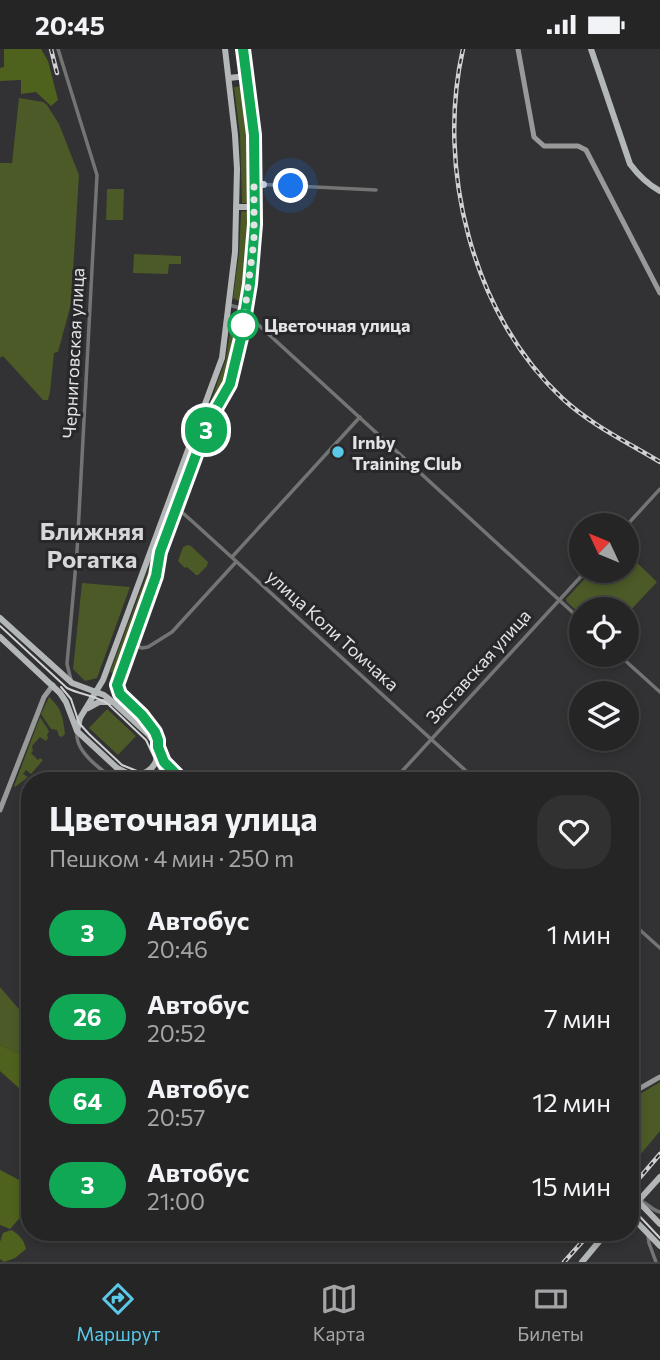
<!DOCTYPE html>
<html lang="ru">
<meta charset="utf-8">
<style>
:root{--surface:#262526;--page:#323132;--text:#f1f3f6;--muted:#a4a5a7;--line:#424243;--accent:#5ac8e6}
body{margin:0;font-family:Commissioner,sans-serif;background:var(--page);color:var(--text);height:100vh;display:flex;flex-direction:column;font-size:26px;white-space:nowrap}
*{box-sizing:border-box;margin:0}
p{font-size:23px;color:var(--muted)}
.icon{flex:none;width:38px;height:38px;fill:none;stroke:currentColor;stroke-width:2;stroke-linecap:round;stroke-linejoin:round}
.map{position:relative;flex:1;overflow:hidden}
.details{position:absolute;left:21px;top:723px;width:618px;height:469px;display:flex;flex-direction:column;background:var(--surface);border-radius:28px;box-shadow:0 4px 10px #0003,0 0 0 2px var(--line)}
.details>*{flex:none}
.badge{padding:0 14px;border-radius:23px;font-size:24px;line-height:46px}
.needle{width:46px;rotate:314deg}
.fabs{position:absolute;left:569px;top:464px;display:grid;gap:14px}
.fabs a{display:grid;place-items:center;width:70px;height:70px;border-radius:50%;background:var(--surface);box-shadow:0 4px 10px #0003,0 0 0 2px var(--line);font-size:35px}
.you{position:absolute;width:35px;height:35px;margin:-18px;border:5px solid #fff;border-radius:50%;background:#1a73e8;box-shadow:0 0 0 10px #1a73e833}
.map>.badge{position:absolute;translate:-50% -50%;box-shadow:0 0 0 4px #fff}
.round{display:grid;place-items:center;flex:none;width:74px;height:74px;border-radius:28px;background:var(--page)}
.overview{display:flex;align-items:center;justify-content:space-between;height:119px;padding:0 28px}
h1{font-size:33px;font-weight:700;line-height:52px}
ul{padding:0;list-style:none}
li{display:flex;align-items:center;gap:21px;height:84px;padding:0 28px}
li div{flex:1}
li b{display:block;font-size:26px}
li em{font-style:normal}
li .badge{min-width:77px;font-weight:700;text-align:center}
.status{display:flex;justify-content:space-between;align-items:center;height:49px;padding:0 35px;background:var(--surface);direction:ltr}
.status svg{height:19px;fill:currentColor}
.dock{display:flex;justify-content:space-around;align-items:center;height:98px;border-top:2px solid var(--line);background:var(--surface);font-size:19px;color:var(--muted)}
.dock a{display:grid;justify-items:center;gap:4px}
.dock .selected{color:var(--accent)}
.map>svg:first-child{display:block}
.green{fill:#4b5a27}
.forest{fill:#4f621d}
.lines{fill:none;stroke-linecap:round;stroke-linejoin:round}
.street{stroke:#737575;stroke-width:3.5}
.secondary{stroke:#989a9a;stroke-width:5}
.primary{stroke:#b4b7b7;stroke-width:6}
.tram{stroke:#d1d1d3;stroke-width:2}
.rail-casing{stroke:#d1d1d3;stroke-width:4.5}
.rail{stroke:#282729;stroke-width:2;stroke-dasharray:5;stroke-linecap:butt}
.primary-bridge{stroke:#b4b7b7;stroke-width:6}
.line-casing{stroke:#fff;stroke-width:16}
.line{stroke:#10a855;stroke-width:10}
.walk{stroke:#e3e3e5;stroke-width:7;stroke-dasharray:0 12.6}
.stop-dot{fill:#fff;stroke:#10a855;stroke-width:3.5}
.poi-dot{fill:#5ac8e6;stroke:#282729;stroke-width:2.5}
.labels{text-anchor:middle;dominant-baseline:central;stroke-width:6;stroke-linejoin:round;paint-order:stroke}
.stop-label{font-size:18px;font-weight:bold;fill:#e3e3e5;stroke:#282729;text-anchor:start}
.street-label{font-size:18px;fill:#e3e3e5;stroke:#282729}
.poi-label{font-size:18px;font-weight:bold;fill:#e3e3e5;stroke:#282729;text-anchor:start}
.district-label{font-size:24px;font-weight:bold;fill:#d7d6d9;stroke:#282729}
</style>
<div class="status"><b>20:45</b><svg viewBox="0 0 49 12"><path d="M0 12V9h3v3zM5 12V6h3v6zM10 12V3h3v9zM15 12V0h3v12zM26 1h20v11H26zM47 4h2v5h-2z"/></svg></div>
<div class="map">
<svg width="660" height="1213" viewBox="0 0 660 1213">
<rect width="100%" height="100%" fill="#323133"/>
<path class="green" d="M244 37 250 86 251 152 249 154H242L240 86 234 38Z
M19 49 43 53 47 56 59 75 79 126 71 255 58 303 54 304 50 343 48 351H43L3 307 0 309V114H12Z
M107 140H124L123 171H106Z
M242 162 251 163 249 206 243 251 241 253 233 249 239 204 241 164Z
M134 205 181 207V215H169L168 225 133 224Z
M232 270 239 277 232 311 226 333 222 343 208 364 176 450 226 310Z
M168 469 156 504 154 526 117 626 110 623Z
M188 496 191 497 208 513 207 517 198 526H196L187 518 185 519 178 512 183 498Z
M627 504 657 533 627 565 626 560H581V566L567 553 566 550 592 522H626Z
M82 534 130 538 97 629 85 632 73 620Z
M49 648C62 660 63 668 65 685L62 688 59 687 57 681 51 680 41 665Z
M107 660 136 687 118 706 89 679Z
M40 668 49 682 47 686 48 689 46 692 40 688 32 697 33 702 31 704 38 711 40 709 43 711 31 725 26 721 23 725 28 728 15 738 14 737Z
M0 938 30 973V1013L23 1007 0 996Z
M660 1033V1082L630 1118V1051Z"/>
<path class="forest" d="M4 0H41L48 12 58 51 51 57 36 43 21 45V31L0 32V19L4 18Z
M0 996 23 1007 30 1013V1049L0 1022Z
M0 1121 25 1134 30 1130V1168L25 1163 10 1180 0 1176Z
M11 1181C19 1185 24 1191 26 1200L15 1209 4 1213 0 1210V1193L3 1184Z"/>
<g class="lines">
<path class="street" d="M58 0 97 126 77 503 67 615 71 631
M254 135 376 141
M229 256 240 259 252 270 581 571
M169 455 177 459 193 473 477 732
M626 477 660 440
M232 508 360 368
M131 595 142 599 148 598 172 583 236 513
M619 606 660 643
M77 684C75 703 105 726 122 732
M393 732 586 522
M630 872 660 899
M638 1151C647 1153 651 1161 660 1163
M648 1186 649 1194 656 1213"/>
<path class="secondary" d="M518 0 534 88 544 97H578L586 101 660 244
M0 761 44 648 53 636
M630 1045 660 1028"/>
<path class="primary" d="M591 0 630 115C639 127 647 135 660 142
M229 29 247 27
M236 158H255
M0 569 72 634 104 646 113 653 148 685 158 698 164 713 183 732
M0 588 60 644 66 653 77 682 117 719 143 732
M88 659 99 653H111
M77 682 80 669 103 631 222 309 235 203 237 120 235 86 225 0
M134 727C146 725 155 720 157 708 163 679 138 663 120 645L118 641 117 632 156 527 160 503 203 387 213 363 230 335 241 289 249 235 255 175 254 86 243 0
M630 1144 660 1175
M630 1166 660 1197
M582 1213 607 1183"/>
<path class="tram" d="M0 577 67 639C80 646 96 646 108 655L146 691 161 723 167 732
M61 638 71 650 79 674 89 685 122 716 162 732
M630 1157 660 1189"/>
<defs>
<path id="rail" d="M51 0 57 24
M463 0C436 118 472 265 562 349 591 376 627 393 660 413
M630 1140 660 1105
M564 1213 591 1183"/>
</defs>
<use href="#rail" class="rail-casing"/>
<use href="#rail" class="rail"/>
<path class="primary-bridge" d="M630 1161 660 1128"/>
</g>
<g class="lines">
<defs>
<path id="line" d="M183 732 164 713 158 698V691L155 683 142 666 120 645 117 636 156 527 160 503 203 387 214 363 230 335 241 289 250 235 255 175 254 86 243 0"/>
</defs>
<use href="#line" class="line-casing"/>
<use href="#line" class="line"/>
<path class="walk" d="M243 276 254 192V135L291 137"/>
</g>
<circle class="stop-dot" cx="243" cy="276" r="14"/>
<circle class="poi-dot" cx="338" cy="403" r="7"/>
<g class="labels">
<g class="stop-label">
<text x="264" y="276">Цветочная улица</text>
</g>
<g class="street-label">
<text transform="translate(73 304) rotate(-87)">Черниговская улица</text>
<text transform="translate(333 581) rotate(42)">улица Коли Томчака</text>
<text transform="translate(478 617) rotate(-48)">Заставская улица</text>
</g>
<g class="poi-label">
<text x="352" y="393">Irnby<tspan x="352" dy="21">Training Club</tspan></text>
</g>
<g class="district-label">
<text x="92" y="481">Ближняя<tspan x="92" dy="28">Рогатка</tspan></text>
</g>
</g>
</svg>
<div class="fabs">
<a><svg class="needle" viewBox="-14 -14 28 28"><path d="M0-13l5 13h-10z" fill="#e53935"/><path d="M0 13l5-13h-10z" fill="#a4a5a7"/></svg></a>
<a><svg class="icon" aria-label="locate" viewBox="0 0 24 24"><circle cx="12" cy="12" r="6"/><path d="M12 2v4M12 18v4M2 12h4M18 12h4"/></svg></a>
<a><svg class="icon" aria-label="layers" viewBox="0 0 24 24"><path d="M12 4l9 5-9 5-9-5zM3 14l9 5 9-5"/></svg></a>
</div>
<div class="you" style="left:291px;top:137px"></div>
<b class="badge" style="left:206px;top:381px;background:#10a855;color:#fff">3</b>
<section class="details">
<div class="overview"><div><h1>Цветочная улица</h1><p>Пешком · 4 мин · 250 m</p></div><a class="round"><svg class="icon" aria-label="heart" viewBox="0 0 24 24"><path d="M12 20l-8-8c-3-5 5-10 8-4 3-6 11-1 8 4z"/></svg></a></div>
<ul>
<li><span class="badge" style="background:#10a855;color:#fff">3</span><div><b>Автобус</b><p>20:46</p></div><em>1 мин</em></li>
<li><span class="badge" style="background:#10a855;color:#fff">26</span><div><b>Автобус</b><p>20:52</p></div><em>7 мин</em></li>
<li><span class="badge" style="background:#10a855;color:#fff">64</span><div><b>Автобус</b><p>20:57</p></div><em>12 мин</em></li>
<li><span class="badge" style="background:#10a855;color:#fff">3</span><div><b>Автобус</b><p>21:00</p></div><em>15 мин</em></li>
</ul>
</section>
</div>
<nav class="dock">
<a class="selected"><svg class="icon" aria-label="directions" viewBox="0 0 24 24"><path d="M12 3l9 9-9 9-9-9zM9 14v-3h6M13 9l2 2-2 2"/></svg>Маршрут</a>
<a><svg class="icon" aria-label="map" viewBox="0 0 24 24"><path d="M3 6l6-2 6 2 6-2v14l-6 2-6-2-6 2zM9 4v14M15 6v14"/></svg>Карта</a>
<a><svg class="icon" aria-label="tickets" viewBox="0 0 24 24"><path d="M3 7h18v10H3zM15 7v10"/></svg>Билеты</a>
</nav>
